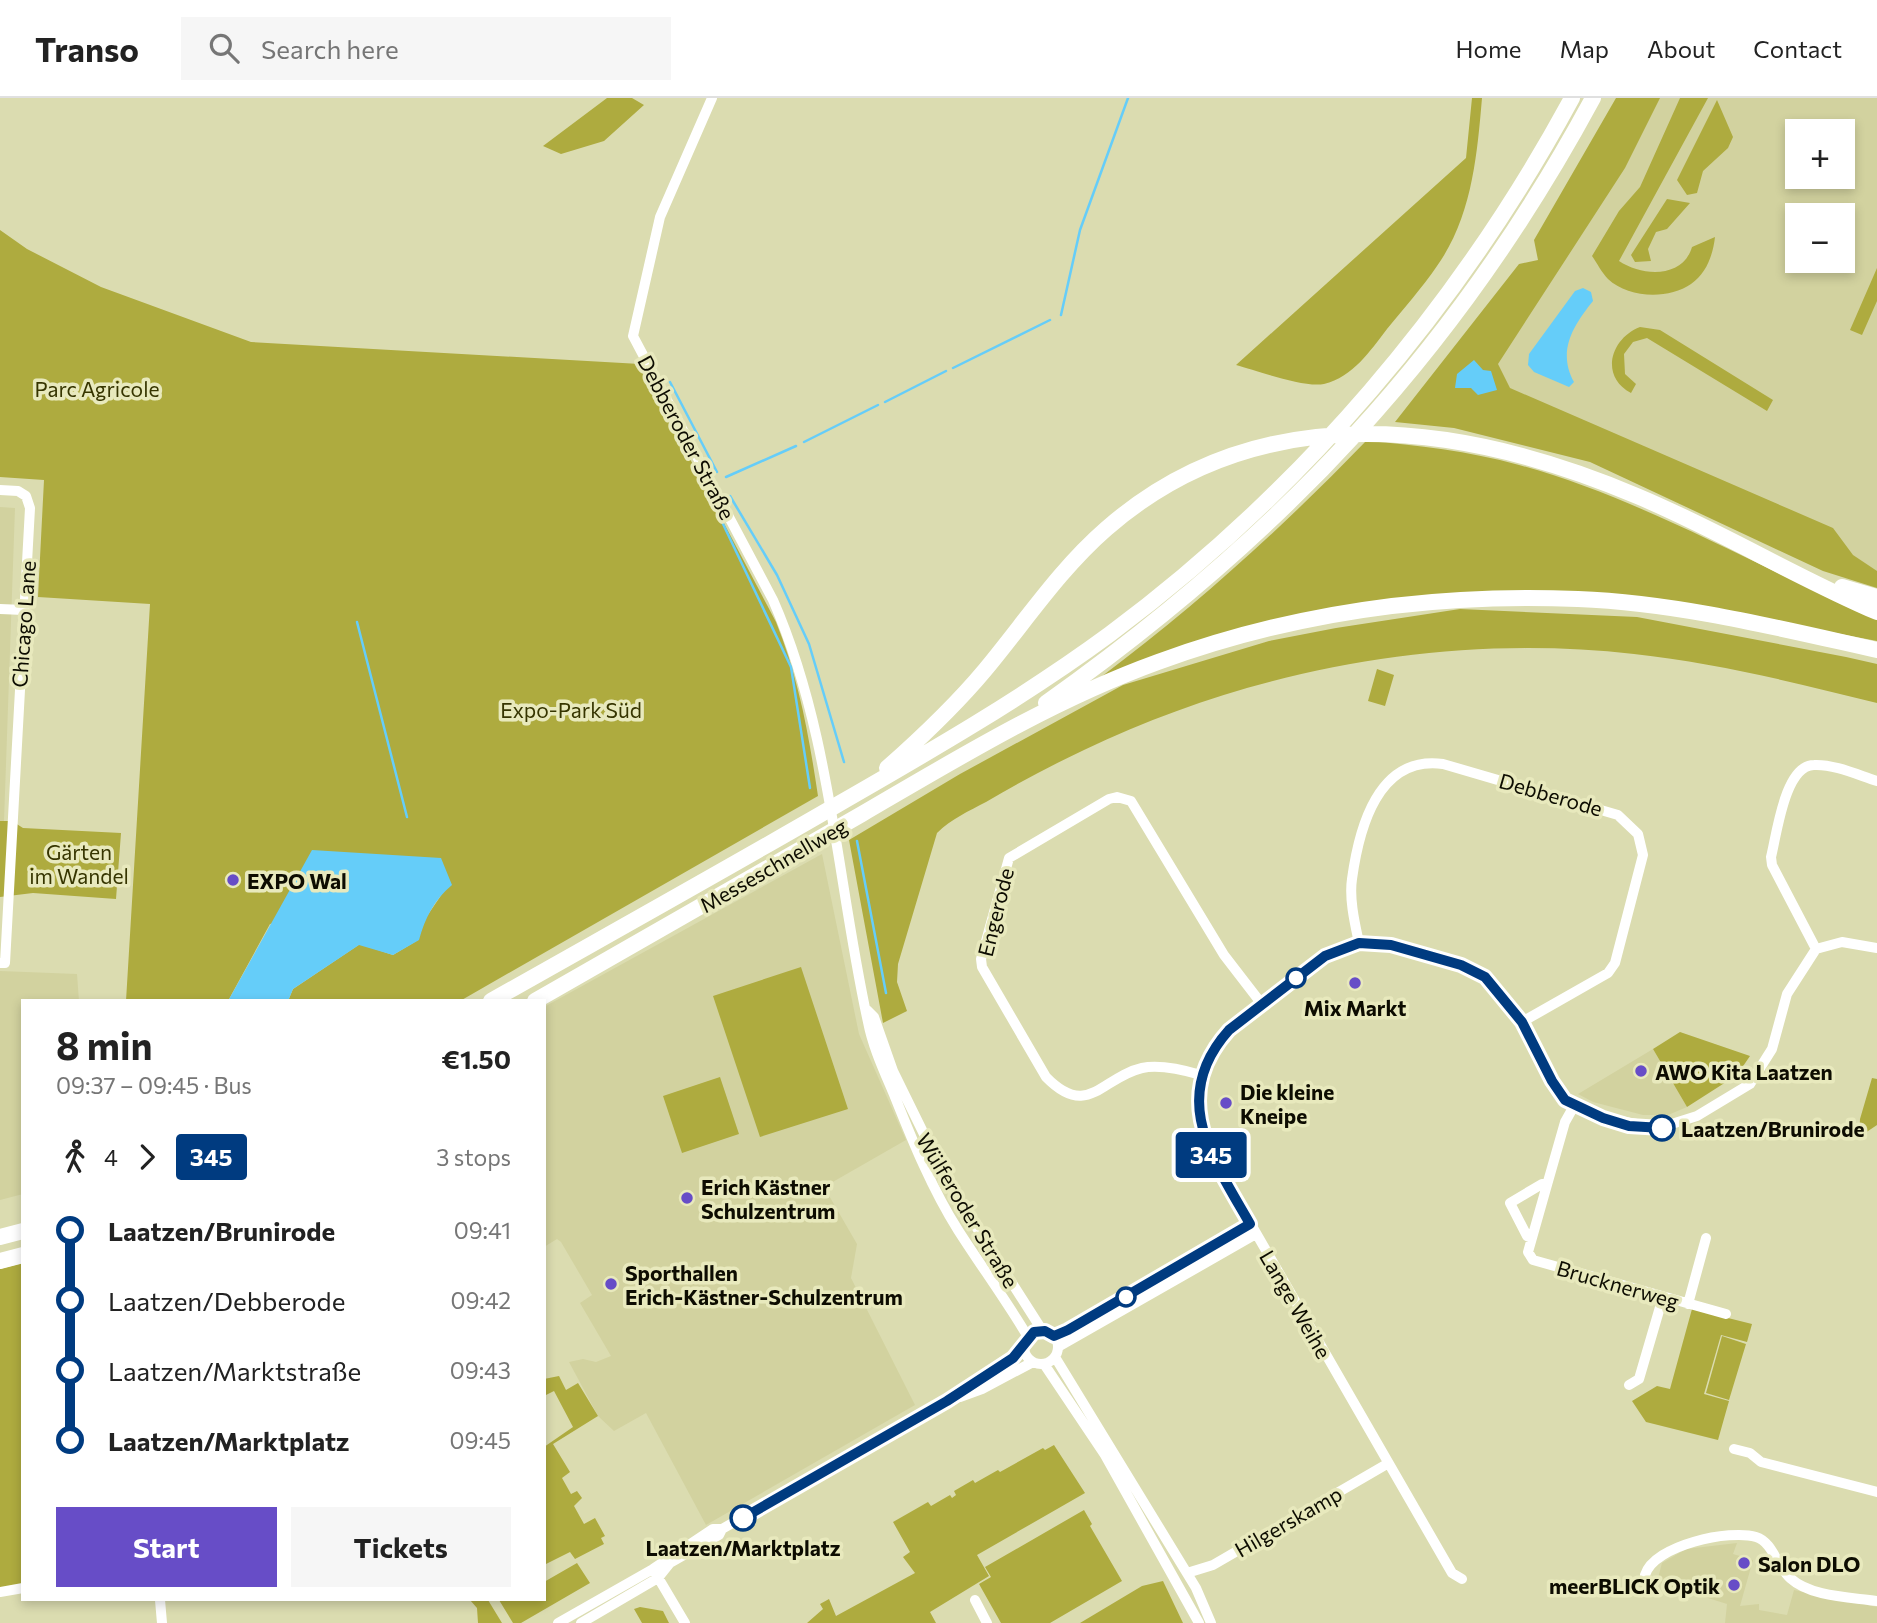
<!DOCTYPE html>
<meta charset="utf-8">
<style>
:root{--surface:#fff;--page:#f6f6f6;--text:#222;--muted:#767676;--line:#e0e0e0;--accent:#674dc7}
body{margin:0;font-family:Commissioner,sans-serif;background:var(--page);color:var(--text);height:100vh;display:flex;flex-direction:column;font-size:26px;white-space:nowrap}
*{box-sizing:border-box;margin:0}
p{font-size:23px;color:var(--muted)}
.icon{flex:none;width:38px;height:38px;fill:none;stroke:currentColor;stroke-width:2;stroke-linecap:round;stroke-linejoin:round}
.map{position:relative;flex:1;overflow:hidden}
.drawer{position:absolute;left:21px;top:901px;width:525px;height:602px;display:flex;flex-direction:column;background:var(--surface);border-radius:0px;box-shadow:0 4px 10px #0003}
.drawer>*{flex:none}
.badge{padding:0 14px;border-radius:5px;font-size:24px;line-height:46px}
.fabs{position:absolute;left:1785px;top:21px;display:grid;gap:14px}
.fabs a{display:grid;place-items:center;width:70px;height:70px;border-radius:0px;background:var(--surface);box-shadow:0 4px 10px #0003;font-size:35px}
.map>.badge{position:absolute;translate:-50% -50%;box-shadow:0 0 0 4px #fff}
.legs{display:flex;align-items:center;gap:10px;height:77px;padding:0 35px;font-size:23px}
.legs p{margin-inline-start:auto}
.headline{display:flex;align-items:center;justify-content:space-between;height:119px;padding:0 35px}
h1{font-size:38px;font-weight:700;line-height:52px}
.button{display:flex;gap:14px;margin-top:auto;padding:14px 35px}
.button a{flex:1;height:80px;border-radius:0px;background:var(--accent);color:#fff;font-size:28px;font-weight:700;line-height:80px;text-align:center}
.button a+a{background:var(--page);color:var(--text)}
ul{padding:0 35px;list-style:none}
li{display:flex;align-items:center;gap:24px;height:70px;font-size:26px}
li i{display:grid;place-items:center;width:10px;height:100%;margin:0 9px;background:currentColor}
li i::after{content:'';width:18px;height:18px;margin:-9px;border:5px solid;border-radius:50%;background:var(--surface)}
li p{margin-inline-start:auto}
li:first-child i{background:linear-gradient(#0000 50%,currentColor 0)}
li:last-child i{background:linear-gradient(currentColor 50%,#0000 0)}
header{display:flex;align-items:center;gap:42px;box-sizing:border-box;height:98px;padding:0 35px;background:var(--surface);border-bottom:2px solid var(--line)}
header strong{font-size:33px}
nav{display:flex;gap:38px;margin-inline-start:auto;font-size:24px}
.search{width:490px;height:63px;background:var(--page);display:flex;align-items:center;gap:18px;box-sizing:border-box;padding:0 24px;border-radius:0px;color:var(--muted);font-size:26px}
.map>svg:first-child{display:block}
.built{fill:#d2d29f;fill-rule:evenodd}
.green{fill:#aeab3f}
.water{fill:#65cdf9}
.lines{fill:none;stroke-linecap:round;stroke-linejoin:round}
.stream{stroke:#65cdf9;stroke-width:2.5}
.minor{stroke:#fff;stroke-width:10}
.highway{stroke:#fff;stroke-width:16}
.line-1-casing{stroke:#fff;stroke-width:16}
.line-1{stroke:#003b80;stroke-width:10}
.poi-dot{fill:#674dc7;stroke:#e8e9bd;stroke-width:2.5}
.stop-1-dot{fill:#fff;stroke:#003b80;stroke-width:3.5}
.labels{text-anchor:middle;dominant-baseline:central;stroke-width:7;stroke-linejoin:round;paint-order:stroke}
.park-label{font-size:21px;fill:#363500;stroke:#e8e9bd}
.street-label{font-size:21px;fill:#0d0c01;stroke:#e8e9bd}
.poi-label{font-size:21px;font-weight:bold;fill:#0d0c01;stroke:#e8e9bd;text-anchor:start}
.stop-label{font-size:21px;font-weight:bold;fill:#0d0c01;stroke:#e8e9bd;text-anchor:start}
</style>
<header>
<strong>Transo</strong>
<div class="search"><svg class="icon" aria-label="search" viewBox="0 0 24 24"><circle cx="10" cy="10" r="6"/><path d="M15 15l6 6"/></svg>Search here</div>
<nav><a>Home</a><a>Map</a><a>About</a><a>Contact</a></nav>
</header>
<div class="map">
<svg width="1877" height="1525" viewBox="0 0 1877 1525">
<rect width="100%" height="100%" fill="#dbdcb0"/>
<path class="built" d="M1653 0H1877V482L1527 324 1493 266ZM1797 33H1843V79H1797ZM1797 117H1843V163H1797Z
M0 409 15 410 4 723H0Z
M822 756 859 936 906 1042 824 1089 857 1146 851 1180 915 1307 706 1427 646 1315 614 1333 598 1318 569 1264 583 1261 596 1264 611 1258 580 1205 592 1197 561 1144 557 1141 544 1149V909Z
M0 873 77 876 79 903H23V1096L0 1102Z
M1653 951 1687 1009 1668 1017H1643L1593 1004 1578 996Z
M1737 1445 1733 1456 1753 1462 1740 1508 1759 1506V1512L1787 1517 1794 1492 1877 1509V1525H1725L1727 1506 1657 1484 1662 1465 1686 1451Z"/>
<path class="green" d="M607 0H632L644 7 604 43 561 56 543 48Z
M1472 0H1482C1477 58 1472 119 1437 168 1422 190 1404 210 1387 231 1370 253 1353 279 1324 286 1304 290 1258 273 1236 267L1466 60Z
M1616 0H1660L1625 70 1498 266 1510 290 1833 430 1853 457 1877 473V490L1823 473 1590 364 1454 330 1395 324 1519 166 1538 162 1534 142Z
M1680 0H1708L1619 163C1643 179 1683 180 1692 149L1715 139C1713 156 1707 175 1691 186 1668 202 1628 200 1608 181 1602 175 1597 165 1592 158L1619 113 1640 89Z
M1717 2 1733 39 1728 50 1703 73 1697 95 1687 97 1677 82Z
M1667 101 1690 105 1667 131 1656 134 1648 151 1651 163 1635 164 1631 157Z
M0 132 27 151 101 189 251 244 640 266 776 524C799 581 809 638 818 698L460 903H288L293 891 360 846 393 857 418 842 425 821 442 796 270 826 228 903H126L150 506 38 499 44 382 0 379Z
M1877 170V203L1862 237 1850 232Z
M1640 229 1660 232 1773 302 1767 313 1647 240 1633 244 1624 256 1625 276 1636 286 1631 295C1599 278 1611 240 1640 229Z
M1366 343C1418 347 1468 353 1519 367 1638 399 1763 471 1877 522V543L1685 506 1370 504 1101 579C1197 507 1283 429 1366 343Z
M1460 511 1637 519 1846 559 1877 566V605C1797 585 1716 565 1634 556 1446 535 1253 571 1084 652 1050 668 1018 685 986 704 969 713 951 721 937 735L898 866 897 884 907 913 883 925 849 742 960 676 1123 587 1269 543 1336 530Z
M1377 571 1394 577 1385 608 1368 603Z
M0 723H12L23 730 121 735 116 801 33 795 0 799Z
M801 869 848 1011 760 1039 713 898Z
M1680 934 1750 958 1737 977 1687 1009 1653 951Z
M720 979 739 1036 682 1055 663 998Z
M1872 980 1877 981V1027L1859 1039 1860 1021Z
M23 1165V1487L0 1491V1171Z
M1692 1211 1752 1226 1747 1244 1721 1237 1704 1296 1729 1303 1718 1342 1646 1324 1632 1303 1657 1288 1670 1291Z
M1722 1238 1746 1246 1729 1302 1706 1295Z
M559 1278 566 1292 578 1285 598 1318 553 1346 570 1374 562 1380 571 1396 577 1393 582 1400 574 1408 584 1426 595 1420 605 1438 601 1440 604 1446 575 1461 570 1454 544 1467V1349L573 1329 554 1293 546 1297 544 1281Z
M1054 1347 1085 1395 977 1457 989 1478 930 1514 936 1525H807L823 1511 820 1506 829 1501 836 1518 915 1475 903 1459 910 1454 893 1424 928 1404 931 1408 950 1397 952 1400 956 1397 954 1393 973 1382 975 1385 998 1372 1000 1374 1043 1350 1045 1352Z
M1084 1412 1092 1426 1090 1428 1122 1483 1050 1525H1001L979 1486 991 1479 985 1469Z
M577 1465 590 1485 521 1525H513L499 1502H544V1484Z
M1163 1483 1183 1525H1080L1142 1488Z
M470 1502H488L502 1525H478L477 1510Z
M640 1509 663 1513 669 1525H642L634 1511Z"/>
<path class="water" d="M1583 190 1591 194 1593 203C1573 228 1557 253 1574 284L1569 289 1534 274 1528 267 1529 256 1575 193Z
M1474 262 1483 272 1491 273 1497 292 1478 297 1471 290H1455L1457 276Z
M312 752 441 760 452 787C434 802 425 820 419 842L393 857 359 847 293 891 288 903H228Z"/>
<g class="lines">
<path class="stream" d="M1061 217 1080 132 1128 0
M953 270 1050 222
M670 284 717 374
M885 304 946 273
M804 344 878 307
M726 379 796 348
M730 398 777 477 809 546 844 664
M714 407 791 569 810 690
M357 524 407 719
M857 743 886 895"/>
<path class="minor" d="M712 0 660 119 633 238 773 502C831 634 837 784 868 924 873 950 885 975 895 999 913 1044 932 1091 958 1132 981 1168 1006 1202 1028 1239
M0 392 18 393 26 398 30 410 5 865H0
M0 511 24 512
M1359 845C1355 826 1349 801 1352 781 1359 730 1378 657 1443 666L1618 717 1638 736 1643 757 1615 865 1608 875 1522 924
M1816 851 1772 767 1771 759C1777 735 1785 667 1814 667 1834 666 1858 677 1877 683
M867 912 874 919 893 973 947 1083 1042 1232
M1201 977C1184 972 1160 966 1142 970 1102 979 1088 1022 1046 979L982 869 981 861 1009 760 1109 701 1117 699 1131 703 1224 857 1261 905
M1547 1087 1532 1140 1527 1138 1510 1105 1542 1086 1547 1087 1565 1024 1574 1008
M1532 1140 1528 1154 1533 1162 1726 1216
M1688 1206 1706 1140
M1024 1249a17 17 0 1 1 34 0a17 17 0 1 1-34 0Z
M1054 1238 1085 1223 1250 1126
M1058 1249 1256 1136
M1055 1259 1196 1490 1211 1525
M1044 1266 1105 1357 1199 1525
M1629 1287 1639 1281 1663 1199
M960 1299 982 1291 1033 1264
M1734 1351 1750 1355 1761 1364 1877 1394
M1187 1475 1213 1467 1387 1366
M656 1476 685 1525
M1645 1477C1654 1447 1730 1431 1756 1439 1773 1444 1777 1469 1790 1480 1811 1499 1849 1499 1877 1503
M1462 1481 1452 1475 1211 1057 1202 1029 1198 1002 1201 977 1217 945 1240 923 1313 866 1350 847 1370 844 1391 847 1473 872 1497 891 1522 924 1552 983 1565 1002 1603 1020 1659 1030 1697 1018 1750 986 1772 951 1787 896 1816 851 1842 844 1877 850
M0 1494 23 1490
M160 1502 162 1525
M975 1502 987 1525
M558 1525 653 1471 713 1431H722L947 1303 1013 1260 1024 1250
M581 1525 658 1480 670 1465 719 1437 722 1431"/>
<path class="highway" d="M1842 489 1877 499
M1046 605C1280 439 1456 254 1593 0
M887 670C922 639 955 608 985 572 1025 524 1059 472 1106 431 1260 296 1462 324 1637 398 1719 432 1795 479 1877 514
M491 903C606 838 721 774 835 708 929 654 1023 600 1110 536 1301 394 1459 209 1572 0
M535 903C644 841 753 779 862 716 958 660 1053 602 1158 564 1292 515 1435 495 1578 501 1679 505 1778 530 1877 552
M0 1139 23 1133
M0 1163 23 1157"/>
</g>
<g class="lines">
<defs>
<path id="line-1" d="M743 1420 947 1303 1013 1260 1034 1234 1045 1233 1054 1238 1068 1232 1250 1126C1213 1061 1168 1000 1229 932L1325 858 1359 845 1391 847 1461 867 1485 879 1522 924 1552 983 1565 1002 1603 1020 1629 1028 1662 1030"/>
</defs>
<use href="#line-1" class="line-1-casing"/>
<use href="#line-1" class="line-1"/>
</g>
<g class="poi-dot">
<circle cx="233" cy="782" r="7"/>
<circle cx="1355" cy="885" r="7"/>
<circle cx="1641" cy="973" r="7"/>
<circle cx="1226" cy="1005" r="7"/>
<circle cx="687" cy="1100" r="7"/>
<circle cx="611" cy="1186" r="7"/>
<circle cx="1744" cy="1465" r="7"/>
<circle cx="1734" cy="1487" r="7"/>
</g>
<g class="stop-1-dot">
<circle cx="1296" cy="880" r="9"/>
<circle cx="1662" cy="1030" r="12"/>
<circle cx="1126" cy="1199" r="9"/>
<circle cx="743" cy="1420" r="12"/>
</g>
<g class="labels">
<g class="park-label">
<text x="97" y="290">Parc Agricole</text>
<text x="571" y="611">Expo-Park Süd</text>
<text x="79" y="753">Gärten<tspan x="79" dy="24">im Wandel</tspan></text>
</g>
<g class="street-label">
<text transform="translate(687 339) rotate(62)">Debberoder Straße</text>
<text transform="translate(23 526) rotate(-86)">Chicago Lane</text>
<text transform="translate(1551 696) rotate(16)">Debberode</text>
<text transform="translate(773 767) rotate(-30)">Messeschnellweg</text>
<text transform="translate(995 814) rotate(-76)">Engerode</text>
<text transform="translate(968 1112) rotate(59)">Wülferoder Straße</text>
<text transform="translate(1618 1186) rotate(16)">Brucknerweg</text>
<text transform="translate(1296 1206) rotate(60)">Lange Weihe</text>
<text transform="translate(1288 1423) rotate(-30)">Hilgerskamp</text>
</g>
<g class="poi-label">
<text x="247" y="782">EXPO Wal</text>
<text x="1355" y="909" text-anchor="middle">Mix Markt</text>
<text x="1655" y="973">AWO Kita Laatzen</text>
<text x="1240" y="993">Die kleine<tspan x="1240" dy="24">Kneipe</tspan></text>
<text x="701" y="1088">Erich Kästner<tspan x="701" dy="24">Schulzentrum</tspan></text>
<text x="625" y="1174">Sporthallen<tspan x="625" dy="24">Erich-Kästner-Schulzentrum</tspan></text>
<text x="1758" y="1465">Salon DLO</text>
<text x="1720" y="1487" text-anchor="end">meerBLICK Optik</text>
</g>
<g class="stop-label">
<text x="1681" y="1030">Laatzen/Brunirode</text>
<text x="743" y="1449" text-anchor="middle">Laatzen/Marktplatz</text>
</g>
</g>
</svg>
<div class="fabs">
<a>+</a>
<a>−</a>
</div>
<b class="badge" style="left:1211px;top:1057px;background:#003b80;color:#fff">345</b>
<section class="drawer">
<div class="headline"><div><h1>8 min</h1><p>09:37 – 09:45 · Bus</p></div><b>€1.50</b></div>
<div class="legs"><svg class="icon" aria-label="walk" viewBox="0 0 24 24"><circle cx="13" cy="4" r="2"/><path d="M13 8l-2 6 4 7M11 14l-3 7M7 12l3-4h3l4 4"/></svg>4<svg class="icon" aria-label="forward" viewBox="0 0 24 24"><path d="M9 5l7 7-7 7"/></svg><b class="badge" style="background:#003b80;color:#fff">345</b><p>3 stops</p></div>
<ul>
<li><i style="color:#003b80"></i><b>Laatzen/Brunirode</b><p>09:41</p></li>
<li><i style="color:#003b80"></i><span>Laatzen/Debberode</span><p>09:42</p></li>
<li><i style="color:#003b80"></i><span>Laatzen/Marktstraße</span><p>09:43</p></li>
<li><i style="color:#003b80"></i><b>Laatzen/Marktplatz</b><p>09:45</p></li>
</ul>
<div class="button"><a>Start</a><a>Tickets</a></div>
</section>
</div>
